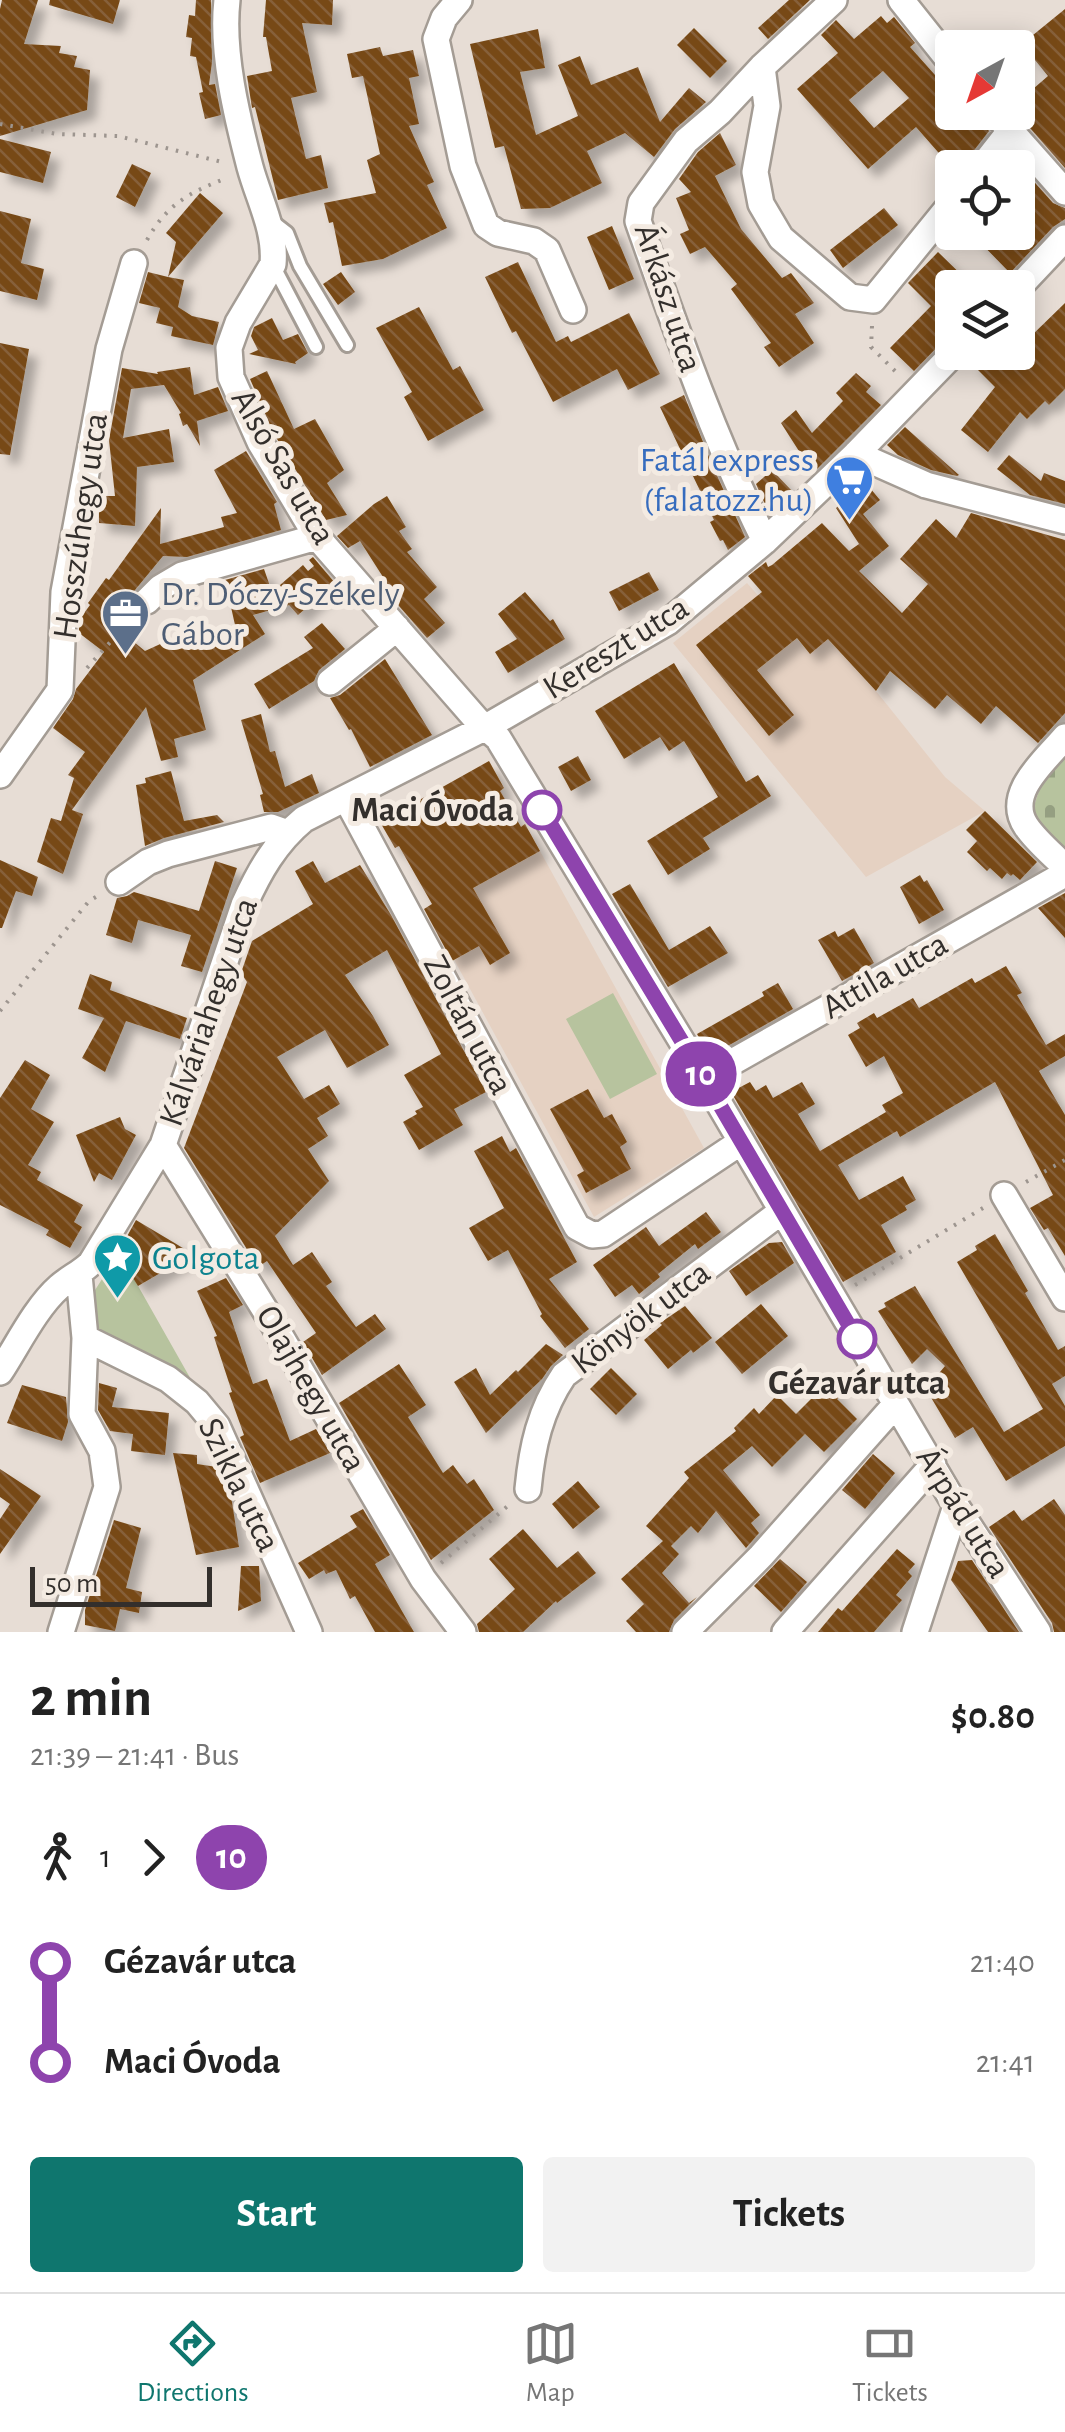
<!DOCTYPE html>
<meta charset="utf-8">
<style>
:root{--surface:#fff;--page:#f2f2f2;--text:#222;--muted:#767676;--line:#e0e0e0;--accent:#0f766e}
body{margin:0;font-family:"Alegreya Sans",sans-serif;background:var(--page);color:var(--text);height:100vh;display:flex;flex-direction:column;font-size:38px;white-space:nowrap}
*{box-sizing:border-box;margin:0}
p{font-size:32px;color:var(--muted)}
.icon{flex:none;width:55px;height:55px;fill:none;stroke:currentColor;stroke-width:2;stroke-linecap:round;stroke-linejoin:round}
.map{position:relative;height:1632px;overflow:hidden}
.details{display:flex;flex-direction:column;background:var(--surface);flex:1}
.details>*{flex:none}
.badge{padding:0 20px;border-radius:32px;font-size:35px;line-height:65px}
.needle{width:65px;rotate:220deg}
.buttons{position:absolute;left:935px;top:30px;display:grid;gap:20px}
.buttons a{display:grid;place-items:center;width:100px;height:100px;border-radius:10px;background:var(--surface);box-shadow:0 5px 25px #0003;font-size:50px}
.scale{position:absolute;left:30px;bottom:25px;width:182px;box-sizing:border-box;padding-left:10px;border:5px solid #332f2c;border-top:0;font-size:28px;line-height:35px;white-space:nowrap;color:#332f2c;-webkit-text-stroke:8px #f4ebe2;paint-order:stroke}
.map>.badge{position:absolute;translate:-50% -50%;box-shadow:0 0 0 5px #fff}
.legs{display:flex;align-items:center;gap:15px;height:110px;padding:0 30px;font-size:32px}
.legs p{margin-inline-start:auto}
.head{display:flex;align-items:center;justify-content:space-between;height:170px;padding:0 30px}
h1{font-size:55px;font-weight:600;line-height:75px}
.primary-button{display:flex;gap:20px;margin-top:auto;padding:20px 30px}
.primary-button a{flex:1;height:115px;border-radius:10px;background:var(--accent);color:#fff;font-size:40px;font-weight:600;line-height:115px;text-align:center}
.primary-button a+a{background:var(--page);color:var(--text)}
ul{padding:0 30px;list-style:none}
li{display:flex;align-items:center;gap:35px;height:100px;font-size:38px}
li i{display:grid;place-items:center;width:15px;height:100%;margin:0 12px;background:currentColor}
li i::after{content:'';width:25px;height:25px;margin:-12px;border:8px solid;border-radius:50%;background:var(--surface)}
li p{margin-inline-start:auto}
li:first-child i{background:linear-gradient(#0000 50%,currentColor 0)}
li:last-child i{background:linear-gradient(currentColor 50%,#0000 0)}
.tabs{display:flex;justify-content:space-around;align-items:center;height:140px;border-top:2px solid var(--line);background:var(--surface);font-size:28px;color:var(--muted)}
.tabs a{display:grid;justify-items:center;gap:5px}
.tabs .on{color:var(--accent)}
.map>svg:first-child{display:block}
.education{fill:#e5d1c2}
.cemetery{fill:url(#cemetery-stones)}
.park{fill:#b7c39e}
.building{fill:url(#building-back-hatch);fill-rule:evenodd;filter:url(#shadow)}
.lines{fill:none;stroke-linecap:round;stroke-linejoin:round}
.service-casing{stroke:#a49c94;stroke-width:18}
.minor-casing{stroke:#a49c94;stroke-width:30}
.path{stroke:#9d958f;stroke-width:4;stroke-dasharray:2.5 8;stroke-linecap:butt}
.service{stroke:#fff;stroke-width:12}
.minor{stroke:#fff;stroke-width:25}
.line-1-casing{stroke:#fff;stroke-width:22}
.line-1{stroke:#8e44ad;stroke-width:15}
.stop-1-dot{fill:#fff;stroke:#8e44ad;stroke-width:5}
.labels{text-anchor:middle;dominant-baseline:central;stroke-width:10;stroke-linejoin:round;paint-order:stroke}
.street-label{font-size:35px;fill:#332f2c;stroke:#f4ebe2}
.shop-label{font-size:35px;fill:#366cbe;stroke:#f4ebe2;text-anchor:end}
.service-label{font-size:35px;fill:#4e5e75;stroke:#f4ebe2;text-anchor:start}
.stop-label{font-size:35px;font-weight:bold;fill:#332f2c;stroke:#f4ebe2;text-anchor:end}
.culture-label{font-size:35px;fill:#0d838f;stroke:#f4ebe2;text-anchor:start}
</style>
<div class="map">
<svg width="1065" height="1632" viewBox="0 0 1065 1632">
<defs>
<pattern id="cemetery-stones" width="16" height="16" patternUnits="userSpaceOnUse" patternTransform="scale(2.5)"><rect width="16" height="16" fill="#b7c39e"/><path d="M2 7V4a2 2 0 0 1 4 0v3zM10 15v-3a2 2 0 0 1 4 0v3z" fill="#959f81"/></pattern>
<pattern id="building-back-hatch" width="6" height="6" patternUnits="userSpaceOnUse" patternTransform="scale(2.5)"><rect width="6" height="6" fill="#774918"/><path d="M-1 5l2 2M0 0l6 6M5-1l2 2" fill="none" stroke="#86613a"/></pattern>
<filter id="shadow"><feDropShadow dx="9" dy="9" stdDeviation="5" flood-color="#0004"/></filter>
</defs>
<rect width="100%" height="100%" fill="#e7ddd5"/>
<path class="education" d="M747 583 810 654 828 639 876 691 945 777 985 811 866 877 673 643Z
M489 761 504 788 501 791 520 826 525 824 540 851 704 1148 594 1217 426 908 432 904 399 846 380 822Z"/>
<path class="cemetery" d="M1065 750V855L1032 820C1034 794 1048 769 1065 750Z"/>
<path class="park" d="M613 993 657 1074 610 1099 566 1019Z
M113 1262 133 1277 193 1383 93 1329 88 1301Z"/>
<path class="building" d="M2 0H38L24 44 61 46 59 53 77 56 74 67 90 70 87 110 0 136V9Z
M50 0H120L113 24 49 5Z
M196 0H211L212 62 209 85 215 84 221 115 205 119 199 93 203 92 196 57 190 56 192 38 186 37 189 15 195 16Z
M266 0H333L332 25 302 23 317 92 291 98 306 159 321 155 328 188 278 200 255 107 252 108 247 76 272 71 266 37H263Z
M789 0H810L768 39 758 28Z
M1065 9V168L1016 112 1018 102 1048 76 1022 44Z
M881 16 887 23 894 17 915 43 910 47 935 75 938 72 945 79 952 80V112H978L981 122 989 131 968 158 965 168H952L916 127 868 169 797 89 838 53 821 35 836 20 854 39ZM883 71 909 98 874 128 849 100Z
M694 28 727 61 710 78 677 45Z
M538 29 545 68 520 72 536 135 578 116 558 65 580 56 591 85 638 67 660 122 689 88 706 102 675 129 654 157 625 133 587 151 602 183 550 208 521 209 504 146 495 148 470 44Z
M380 47 383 56 413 50 419 76 409 78 419 124 409 126 434 182 427 185 447 228 383 259 342 266 333 222 329 223 324 203 376 193 367 160 380 154 363 76 352 78 347 54Z
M720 133 736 165 715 176 741 229 782 278 791 273 814 303 795 314 814 343 779 367 764 347 771 343 731 289 737 284 705 247 690 254 680 234 689 230 676 198 691 192 679 179 698 152Z
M0 139 51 152 43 183 0 172Z
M1011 156 1053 203 1065 208V219L1053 227 1010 273 970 232H1018V168H1002Z
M132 164 151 173 135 207 116 197Z
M200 193 223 213 168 277 184 280 178 307 192 316 219 322 213 345 171 336 173 327 156 323 160 308 139 303 148 272 168 277 176 242 166 233Z
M884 208 898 225 843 268 830 250Z
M0 211 31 219 21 263 44 269 37 300 0 291Z
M612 226 634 279 609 290 587 237Z
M938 252 975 288H952V336L943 341 914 371 890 348 931 306 908 283Z
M518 262 556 342 568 336 571 342 629 313 660 374 628 390 617 369 553 402 516 331 512 333 485 277Z
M341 272 355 292 338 305 323 284Z
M1065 303V389L1049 405 1045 401 1027 419 1020 412 988 452 961 430 995 387 971 363 982 352H1018V345L1026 336 1028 339Z
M419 307 453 370 460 366 484 410 428 441 404 397 412 392 376 328Z
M272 318 283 340 298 334 308 353 295 362 296 364 249 354 258 350 251 336 254 327Z
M0 343 29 349 10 455 0 454Z
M190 367 194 395 218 387 228 411 197 421 200 446 187 424 183 426 179 414 181 413 164 385 131 389 123 438 169 429 174 462 137 467 135 526 99 523V496H115L109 440 122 368 158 374 157 372Z
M267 371 294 429 315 419 344 470 327 483 347 515 326 520 274 434 250 379Z
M856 373 871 386 866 392 881 405 813 473 781 423 796 410 812 433 843 401 836 393Z
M684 395 714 469 745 537 728 550 723 540 720 541 710 522 714 520 660 407Z
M905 427 959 475 957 476 931 470 898 455 887 445Z
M246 451 277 502 274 504 281 530 187 557 163 556 135 590 112 624 145 651 191 630 197 643 235 625 225 580 264 569 272 592 303 565 308 571 314 566 309 560 313 557 335 583 298 615 289 605 253 615 265 634 193 680 206 730 174 739 178 757 161 761 146 707 72 810 83 814 63 874 37 862 51 818 61 821 74 778 68 775 85 752 53 728 73 699 76 689 104 652 79 633V620L90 605 88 603 106 578 109 580 161 508 160 544 224 527 221 517 237 513 214 470Z
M1009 455 1041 481 1044 473 1065 481V504L1030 495 997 469Z
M772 470 793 492 772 512 768 511 756 484Z
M865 482 880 500 863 514 889 546 859 571 902 613 928 584 900 559 936 519 956 538 971 513 1065 540V713L1038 743 996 706 981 724 947 695 935 709 890 671 876 691 828 639 810 654 797 638 757 670 794 715 769 736 696 645 762 592 748 576 766 562 768 567 772 565 822 523 849 551 859 544 836 508Z
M387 496 406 527 399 531 412 549 407 552 437 587 424 599 445 623 427 638 385 590 390 588 360 541 348 548 337 536 374 504Z
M649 572 659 590 619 611 609 592Z
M525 592 550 621 553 619 565 639 508 673 495 652 517 639 498 614Z
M322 623 345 649 319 670 314 681 269 709 254 684 313 648 304 637Z
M385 659 432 735 370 767 351 729 349 730 330 698 340 695Z
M674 663 746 782 758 775 771 796 703 838 710 849 668 875 647 841 718 797 684 741 669 751 660 737 624 759 595 711Z
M261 714 270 752 275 751 285 787 312 774 319 793 278 812H264L260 795 263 794 241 720Z
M578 756 591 780 571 791 558 767Z
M489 761 504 788 500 791 521 827 525 824 540 851 473 888 510 953 490 965 479 946 452 961 424 909 432 904 399 846 395 848 380 822Z
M171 771 184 821 217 815 224 822 164 838 145 846 136 785 146 783 145 778Z
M985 811 1037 862 1020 880 1013 874 1011 876 1007 873 1002 879 990 868 987 871 967 852 977 841 966 830Z
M0 860 38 877 32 896 16 891 2 928H0Z
M215 861 237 868 202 972 181 966 191 935 138 920 132 943 106 935 117 898 127 896 134 892 199 911Z
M313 861 325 883 360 865 391 915 486 1092 454 1109 463 1125 419 1150 403 1122 417 1114 415 1111 423 1107 404 1075 441 1054 387 950 345 975 373 1016 389 1045 347 1068 325 1030 277 1057 304 1099 329 1085 340 1104 317 1118 328 1136 308 1149 329 1181 275 1236 293 1265 312 1252 332 1282 326 1286 356 1327 375 1314 386 1329 322 1375 303 1342 316 1333 267 1261 258 1267 184 1148 247 982 241 973 252 941 313 904 295 871Z
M920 875 924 882 927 880 944 910 919 924 900 887Z
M630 884 669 950 710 926 728 953 668 987 612 894Z
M1065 893V938L1038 908Z
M854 928 874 963 842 981 818 940 835 931 838 937Z
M1006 966 1022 993 1017 995 1046 1045 1065 1034V1056L1039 1071 1065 1115V1256L1048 1228 1044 1230 1030 1208 1053 1195 995 1082 900 1137 897 1131 838 1165 859 1200 903 1176 916 1200 905 1206 907 1210 881 1225 896 1252 843 1282 731 1092 750 1082 756 1091 766 1085 773 1098 802 1082 815 1104 798 1114 820 1151 886 1112 882 1105 903 1093 884 1056 866 1067 848 1035 860 1028 857 1023 874 1013 877 1018 913 998 919 1008 972 978 975 983Z
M90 974 112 982 110 990 187 1018 180 1039 126 1021 105 1072 82 1058 104 1018 78 1009Z
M778 983 793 1009 710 1056 697 1034 764 996 762 992Z
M25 1060 50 1075 31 1109 54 1122 28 1165 41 1172 37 1180 83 1205 74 1222 82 1227 70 1248 46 1235 49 1230 0 1205V1098Z
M588 1089 604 1118 612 1114 627 1142 620 1147 631 1169 586 1193 577 1175 584 1171 550 1109Z
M120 1117 125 1129 136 1135 112 1180 99 1173 94 1182 76 1135Z
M502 1136 510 1152 516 1148 577 1262 549 1279 589 1329 565 1348 540 1316 542 1314 508 1250 488 1261 469 1228 504 1208 474 1151Z
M706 1212 721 1232 698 1249 695 1244 658 1274 660 1277 639 1294 632 1285 615 1297 593 1265 646 1227 659 1246Z
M136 1220 193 1254 138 1286 133 1278 113 1262Z
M995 1234 1028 1291 1025 1293 1058 1350 1065 1346V1376L1052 1384 1065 1406V1446L1006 1481 973 1427 955 1438 926 1389 945 1366 927 1349 912 1364 878 1311 886 1307 884 1303 915 1286 1004 1432 1043 1409 957 1262 977 1250 975 1246Z
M782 1242 794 1263 746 1296 729 1271 769 1243Z
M226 1278 243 1305 229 1312 253 1384 267 1379 290 1441 316 1429 330 1453 260 1483 240 1437 244 1435 229 1393 232 1392 214 1337 217 1336 197 1291Z
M761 1304 788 1336 742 1374 715 1342Z
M685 1306 712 1338 693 1353 691 1350 668 1369 644 1340 662 1325 660 1323Z
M546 1344 563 1355 551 1366 542 1379 486 1433 454 1382 476 1368 490 1395 516 1370 518 1372Z
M399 1364 426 1405 408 1417 443 1473 453 1465 467 1484 474 1479 494 1510 431 1560 339 1403Z
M611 1368 637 1394 616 1415 590 1389Z
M99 1383 117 1388 112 1407 169 1413 165 1455 131 1451 133 1434 110 1431 98 1410Z
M827 1383 840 1396 837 1399 857 1419 824 1452 805 1434 772 1467 752 1446 723 1470 760 1515 751 1523 759 1533 746 1548 716 1511 698 1533 691 1526 671 1546 679 1554 662 1573 689 1603 697 1597 674 1620 669 1632H636L626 1621 644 1604 621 1579 663 1541 646 1526 689 1478 684 1472 736 1431 734 1428 754 1408 759 1414 777 1395 796 1414Z
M22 1385 66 1397 68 1422 62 1441 7 1423Z
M173 1453 197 1455V1464L217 1467 231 1496 239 1547 196 1555Z
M873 1454 895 1473 865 1509 842 1490Z
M0 1469 41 1496 0 1554V1519L10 1504 0 1497Z
M578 1481 600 1507 573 1529 552 1504Z
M1054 1499 1065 1515V1632H1054L1052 1623 989 1527 1014 1510 1022 1521Z
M363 1509 390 1555 375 1564 414 1632H375L355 1596 350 1599 336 1570 326 1574 324 1570 309 1579 298 1563 357 1527 350 1516Z
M114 1520 141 1528 126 1588 142 1592 139 1613 120 1609 115 1631 85 1625V1610Z
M523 1529 557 1568 578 1551 596 1573 557 1603 556 1601 523 1632H479L477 1624 515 1589 489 1559Z
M897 1549 915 1564 908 1572 912 1576 896 1595 902 1600 874 1632H818L838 1608 842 1611Z
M780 1559 807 1582 781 1612 754 1586Z
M972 1560 1019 1632H988L951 1580 958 1561Z
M241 1566H259L261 1601 238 1611Z"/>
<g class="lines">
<defs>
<path id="service" d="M269 219 287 233 300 266 347 345
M273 265 316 347"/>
<path id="minor" d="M227 0C221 52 237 117 250 167 259 200 276 230 273 264L238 323 229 348 231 377 260 442 317 537 477 720 498 738 704 1078 956 1506 1038 1632
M459 0 444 18 436 39 463 166 486 225 498 233 534 241 547 250 573 310
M901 0 952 64
M762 67 767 106 755 172 761 204 781 238 850 297 873 300 952 203
M994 112 1065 192
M981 168 1010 131
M1018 288 1065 238
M856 454 926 485 1065 521
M765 541C713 437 676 329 638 221L641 203 686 141 720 112 762 67 834 0
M147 601 160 588 182 575 317 537
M330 682 397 628
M1065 737C1046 760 1004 793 1026 826 1036 841 1052 854 1065 867
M0 775 60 690 64 592 109 349 134 263
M346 798 577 1227 592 1235 603 1234 741 1142
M119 882 148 862 168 854 271 827 288 833
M704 1078 1065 874
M163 1145 268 1315 423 1579 463 1632
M1004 1195 1065 1298
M85 1338 168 1379 197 1402 217 1426 309 1632
M0 1372C17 1346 36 1307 59 1287 69 1278 81 1273 91 1263L163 1145 244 905C259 872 275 843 304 819L486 727 668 622 765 541 856 454 955 352
M528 1489C532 1447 540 1410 564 1375L782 1211
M61 1632 107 1487 102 1451 82 1414 85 1338 79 1275
M685 1632 761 1556 896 1404
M785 1632 933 1465
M915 1632 956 1506"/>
</defs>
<use href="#service" class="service-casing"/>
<use href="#minor" class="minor-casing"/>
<path class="path" d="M0 124 57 134 118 136 222 162
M147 240C167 204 190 192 227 178
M872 326 871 347 899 375
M87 668 131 619
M0 1011 89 901 101 894
M1026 1182 1065 1160
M855 1285 983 1208
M441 1563 510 1504"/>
<use href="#service" class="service"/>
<use href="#minor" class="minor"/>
</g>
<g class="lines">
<defs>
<path id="line-1" d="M542 810 704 1078 857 1339"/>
</defs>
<use href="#line-1" class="line-1-casing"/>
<use href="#line-1" class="line-1"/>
</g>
<defs>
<symbol id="supermarket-pin" viewBox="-11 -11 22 30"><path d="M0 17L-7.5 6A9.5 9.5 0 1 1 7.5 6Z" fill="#3f7fe0" stroke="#f4ebe2"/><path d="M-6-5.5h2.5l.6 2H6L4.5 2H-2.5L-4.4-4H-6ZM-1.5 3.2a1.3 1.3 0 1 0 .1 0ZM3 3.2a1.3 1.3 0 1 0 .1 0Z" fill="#fff"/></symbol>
<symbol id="office-pin" viewBox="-11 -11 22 30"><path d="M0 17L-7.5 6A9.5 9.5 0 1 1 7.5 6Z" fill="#5c6f8a" stroke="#f4ebe2"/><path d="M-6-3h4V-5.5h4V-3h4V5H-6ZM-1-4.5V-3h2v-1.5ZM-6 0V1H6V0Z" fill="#fff"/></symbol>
<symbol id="sight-pin" viewBox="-11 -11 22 30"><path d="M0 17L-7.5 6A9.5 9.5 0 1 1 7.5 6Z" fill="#0f9aa8" stroke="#f4ebe2"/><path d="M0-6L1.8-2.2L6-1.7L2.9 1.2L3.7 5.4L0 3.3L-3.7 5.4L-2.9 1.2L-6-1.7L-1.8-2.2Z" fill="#fff"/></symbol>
</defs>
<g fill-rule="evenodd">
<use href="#supermarket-pin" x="822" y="452" width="55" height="75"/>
<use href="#office-pin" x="98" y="586" width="55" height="75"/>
<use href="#sight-pin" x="90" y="1230" width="55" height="75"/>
</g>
<g class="stop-1-dot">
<circle cx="542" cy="810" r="18"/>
<circle cx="857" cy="1339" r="18"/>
</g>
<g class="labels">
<g class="street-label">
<text transform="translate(668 298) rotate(72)">Árkász utca</text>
<text transform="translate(283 467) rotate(60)">Alsó Sas utca</text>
<text transform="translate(81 526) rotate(-82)">Hosszúhegy utca</text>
<text transform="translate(616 648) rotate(-32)">Kereszt utca</text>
<text transform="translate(885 976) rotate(-30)">Attila utca</text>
<text transform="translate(209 1012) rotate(-71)">Kálváriahegy utca</text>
<text transform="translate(468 1025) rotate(62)">Zoltán utca</text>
<text transform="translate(641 1318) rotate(-37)">Könyök utca</text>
<text transform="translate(311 1389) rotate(60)">Olajhegy utca</text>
<text transform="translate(239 1485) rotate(64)">Szikla utca</text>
<text transform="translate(963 1513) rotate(58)">Árpád utca</text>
</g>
<g class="shop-label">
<text x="814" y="460">Fatál express<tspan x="814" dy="40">(falatozz.hu)</tspan></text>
</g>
<g class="service-label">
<text x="161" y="594">Dr. Dóczy-Székely<tspan x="161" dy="40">Gábor</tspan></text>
</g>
<g class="stop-label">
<text x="514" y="810">Maci Óvoda</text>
<text x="857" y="1383" text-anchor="middle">Gézavár utca</text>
</g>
<g class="culture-label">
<text x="152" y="1258">Golgota</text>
</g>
</g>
</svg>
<div class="buttons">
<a><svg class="needle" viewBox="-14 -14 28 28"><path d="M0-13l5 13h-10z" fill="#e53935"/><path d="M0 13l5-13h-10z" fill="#767676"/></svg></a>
<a><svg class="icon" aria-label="locate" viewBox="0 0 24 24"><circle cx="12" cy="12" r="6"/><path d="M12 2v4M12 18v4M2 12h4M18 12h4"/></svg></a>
<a><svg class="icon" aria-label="layers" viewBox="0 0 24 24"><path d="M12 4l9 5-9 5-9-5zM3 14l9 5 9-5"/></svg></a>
</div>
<div class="scale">50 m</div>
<b class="badge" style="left:701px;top:1074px;background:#8e44ad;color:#fff">10</b>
</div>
<section class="details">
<div class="head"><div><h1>2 min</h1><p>21:39 – 21:41 · Bus</p></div><b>$0.80</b></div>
<div class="legs"><svg class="icon" aria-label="walk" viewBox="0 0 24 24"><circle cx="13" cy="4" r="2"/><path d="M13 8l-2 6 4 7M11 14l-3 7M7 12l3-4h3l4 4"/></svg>1<svg class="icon" aria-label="forward" viewBox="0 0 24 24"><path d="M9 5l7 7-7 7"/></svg><b class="badge" style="background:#8e44ad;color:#fff">10</b></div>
<ul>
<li><i style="color:#8e44ad"></i><b>Gézavár utca</b><p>21:40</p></li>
<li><i style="color:#8e44ad"></i><b>Maci Óvoda</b><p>21:41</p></li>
</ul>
<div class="primary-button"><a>Start</a><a>Tickets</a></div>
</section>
<nav class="tabs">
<a class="on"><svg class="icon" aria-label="directions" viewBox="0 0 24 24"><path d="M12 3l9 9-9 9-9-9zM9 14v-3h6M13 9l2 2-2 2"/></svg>Directions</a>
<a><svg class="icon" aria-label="map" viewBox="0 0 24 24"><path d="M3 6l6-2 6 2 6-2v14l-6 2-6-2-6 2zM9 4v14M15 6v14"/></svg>Map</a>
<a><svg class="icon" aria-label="tickets" viewBox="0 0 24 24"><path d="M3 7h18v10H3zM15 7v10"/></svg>Tickets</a>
</nav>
